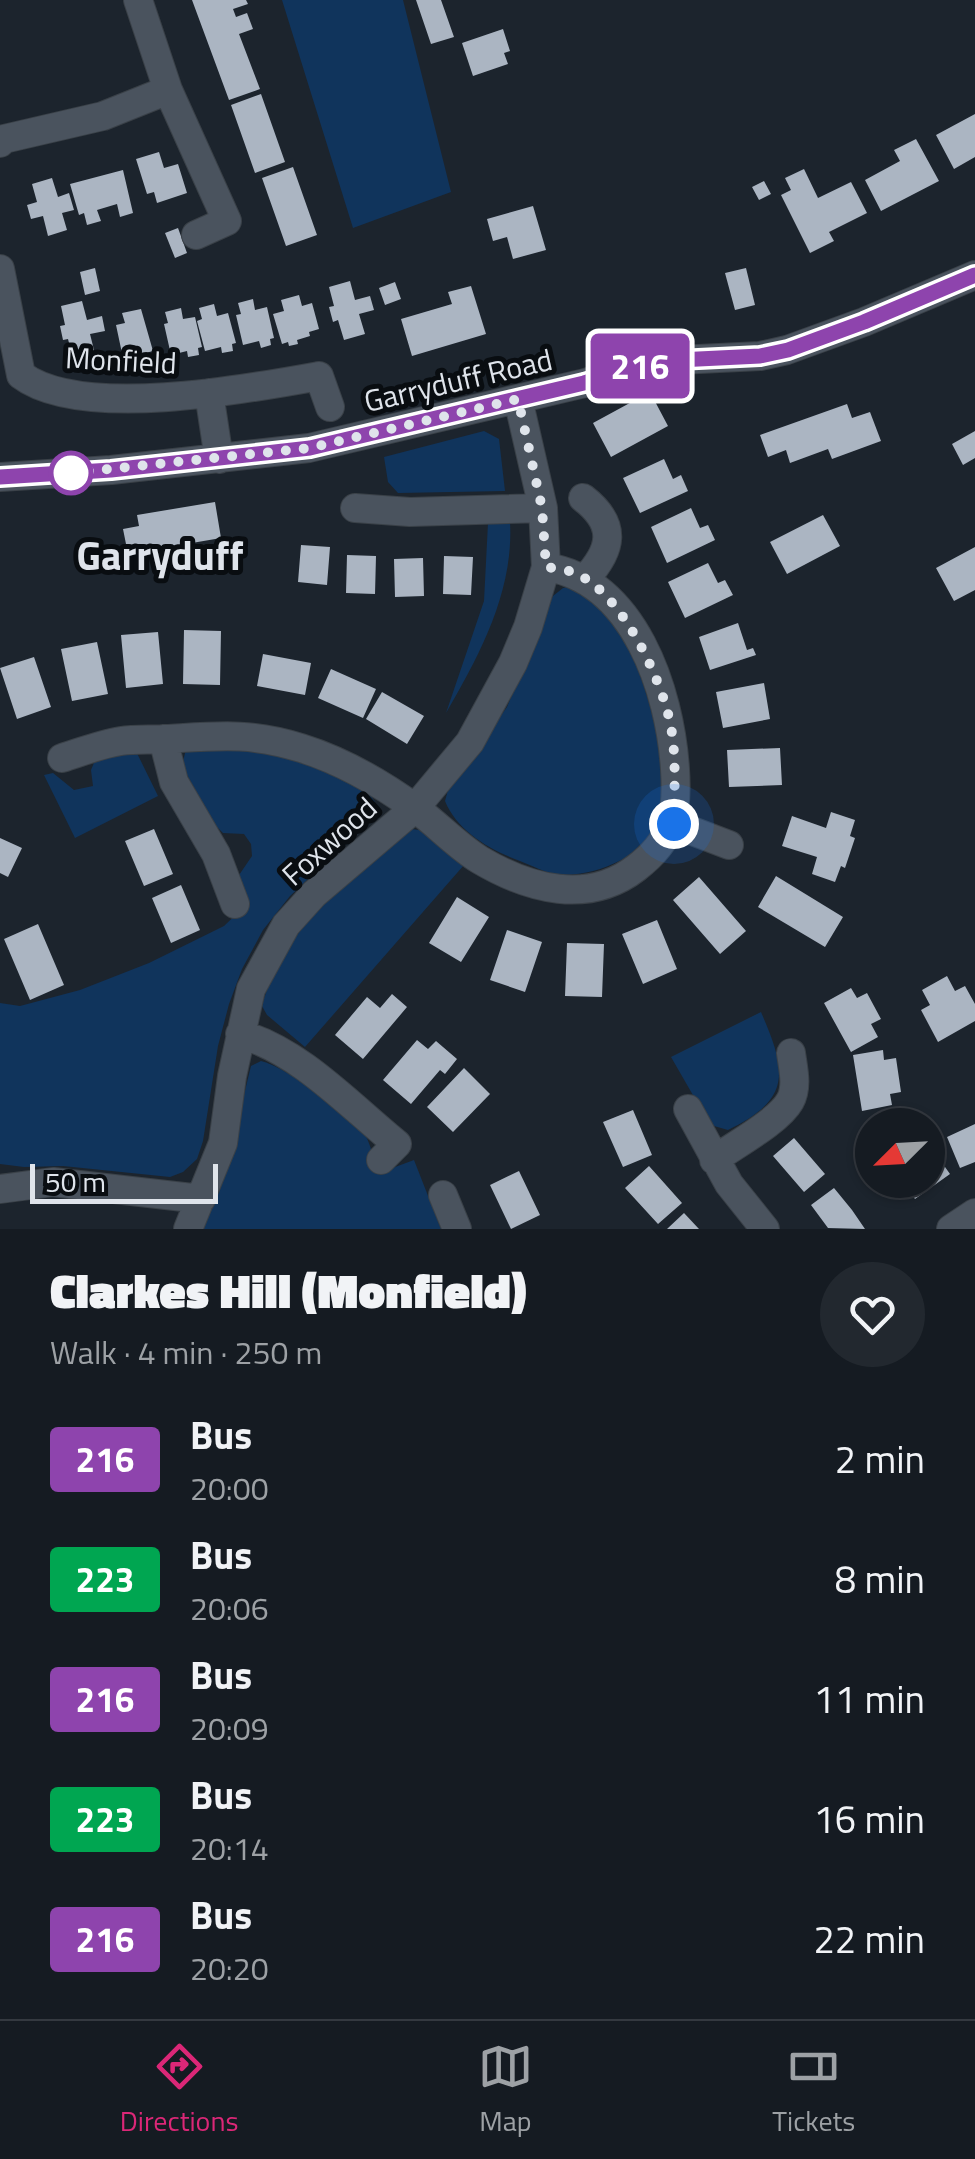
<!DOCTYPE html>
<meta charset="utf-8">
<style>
:root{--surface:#151b22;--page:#22282f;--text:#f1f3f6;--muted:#9da1a5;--line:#343940;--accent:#db2777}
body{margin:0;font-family:"Titillium Web",sans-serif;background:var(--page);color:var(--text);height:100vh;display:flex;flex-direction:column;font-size:38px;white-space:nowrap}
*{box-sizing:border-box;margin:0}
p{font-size:32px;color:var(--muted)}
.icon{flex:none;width:55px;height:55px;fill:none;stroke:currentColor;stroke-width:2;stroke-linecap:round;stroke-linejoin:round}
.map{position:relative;height:1229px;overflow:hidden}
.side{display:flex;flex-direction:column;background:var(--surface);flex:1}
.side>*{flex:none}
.badge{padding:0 20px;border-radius:8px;font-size:35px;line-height:65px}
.needle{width:65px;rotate:246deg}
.fabs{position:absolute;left:855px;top:1108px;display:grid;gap:20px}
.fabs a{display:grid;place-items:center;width:90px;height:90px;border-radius:50%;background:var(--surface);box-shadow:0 2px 8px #0004,0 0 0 2px var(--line);font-size:50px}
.scale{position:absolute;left:30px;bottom:25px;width:188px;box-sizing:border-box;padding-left:10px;border:5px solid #dfe4eb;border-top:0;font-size:28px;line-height:35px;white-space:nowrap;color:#dfe4eb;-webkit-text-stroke:8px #090d11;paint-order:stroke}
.you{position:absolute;width:50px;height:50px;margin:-25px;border:8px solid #fff;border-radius:50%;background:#1a73e8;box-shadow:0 0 0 15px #1a73e833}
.map>.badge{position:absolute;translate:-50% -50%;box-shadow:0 0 0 5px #fff}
.round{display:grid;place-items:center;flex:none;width:105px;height:105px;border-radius:52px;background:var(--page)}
.headline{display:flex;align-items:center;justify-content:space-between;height:170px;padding:0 50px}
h1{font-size:48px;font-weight:800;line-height:75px}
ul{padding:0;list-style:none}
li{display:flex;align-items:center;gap:30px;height:120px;padding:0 50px}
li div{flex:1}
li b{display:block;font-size:38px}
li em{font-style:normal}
li .badge{min-width:110px;font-weight:700;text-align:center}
.tab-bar{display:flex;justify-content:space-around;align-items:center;height:140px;border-top:2px solid var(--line);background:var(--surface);font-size:28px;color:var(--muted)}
.tab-bar a{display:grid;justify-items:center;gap:5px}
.tab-bar .on{color:var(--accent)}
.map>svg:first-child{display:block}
.green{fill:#10345c}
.building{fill:#abb5c2}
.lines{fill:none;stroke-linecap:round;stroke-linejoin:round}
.minor-casing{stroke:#3a4148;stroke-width:30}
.minor{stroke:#4a535e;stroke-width:28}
.line-casing{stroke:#fff;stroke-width:22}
.line{stroke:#8e44ad;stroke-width:15}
.walk{stroke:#dfe4eb;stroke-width:10;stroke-dasharray:0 18}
.stop-dot{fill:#fff;stroke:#8e44ad;stroke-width:5}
.labels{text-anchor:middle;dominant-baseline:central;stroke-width:10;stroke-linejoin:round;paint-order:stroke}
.street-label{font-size:30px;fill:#dfe4eb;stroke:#090d11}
.district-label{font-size:40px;font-weight:bold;fill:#dfe4eb;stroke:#090d11}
</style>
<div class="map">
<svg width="975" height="1229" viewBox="0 0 975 1229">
<rect width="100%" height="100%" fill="#1c242d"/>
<path class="green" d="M282 0H403L451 192 353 228Z
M484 431 499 439 505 491 398 493 388 482 384 457Z
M510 522C514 592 479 656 446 713L484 601 488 523Z
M573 586C584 594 600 602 609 613 639 650 678 778 659 823 644 857 591 879 555 874 543 872 531 865 520 861 490 850 457 831 445 801L448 790 507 707 553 596 563 588Z
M234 744C276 753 351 764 375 802L365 826 290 896 263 930 242 969 229 1004 218 1046 203 1141 197 1159 183 1172 170 1177 63 1166 24 1167 0 1164V1003L20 1006 80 990 149 963 224 926 249 902 237 878 252 856 251 844 244 834 223 833 215 825 182 766 186 749Z
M134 747 158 796 75 838 44 775 53 773 74 790 93 786 91 770 96 758Z
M411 829 419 830 464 865 305 1047 267 1015 262 1006C286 923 349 881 411 829Z
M761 1012C787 1072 792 1099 728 1130L714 1126 705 1116 671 1057Z
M261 1061C286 1067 352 1114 365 1135 372 1146 373 1161 379 1173L414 1160 441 1229H202C226 1176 237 1123 251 1066Z"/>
<path class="building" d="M192 0H246L248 4 233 9 236 17 247 13 253 29 239 34 260 89 229 100Z
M416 0H441L454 37 431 44Z
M503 29 510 51 504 53 508 64 473 76 462 43Z
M261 94 285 162 255 173 231 105Z
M975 114V157L954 169 936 135Z
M916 139 939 181 881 211 865 180 900 161 894 150Z
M159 152 164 168 178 164 187 193 157 203 154 192 147 194 136 159Z
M293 167 317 235 286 246 262 178Z
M804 169 818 198 851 182 867 213 829 232 834 241 810 253 781 195 791 190 785 178Z
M123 170 133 213 120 217 117 204 97 210 101 221 87 225 84 213 79 215 70 184Z
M52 178 58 197 69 193 74 210 62 213 67 230 48 236 43 216 31 219 27 205 37 202 32 184Z
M764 181 771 194 759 200 752 187Z
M533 206 546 250 513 259 507 237 493 241 487 219Z
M178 228 187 253 175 258 165 233Z
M95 268 100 291 85 295 80 272Z
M746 268 755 305 735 310 725 273Z
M350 281 355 300 370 296 374 310 359 314 365 334 344 340 338 320 333 322 329 307 334 306 329 287Z
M395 282 401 299 385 305 379 288Z
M471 286 486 334 412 356 401 319 452 304 448 292Z
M299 295 302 306 312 303 319 329 309 332 310 336 297 340 298 344 289 346 288 342 282 344 273 314 284 311 281 300Z
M253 299 255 310 267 307 274 338 270 339 271 345 261 348 259 341 243 345 236 315 241 314 238 303Z
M82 301 87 320 102 316 105 331 90 334 95 354 73 359 68 339 63 340 60 326 65 325 61 306Z
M214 304 217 316 228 313 236 343 232 344 233 351 222 353 221 347 205 351 197 321 202 319 199 308Z
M181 308 183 319 195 317 202 347 198 348 199 355 188 357 187 351 171 355 164 324 168 323 165 312Z
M141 309 153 351 138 355 139 360 129 363 128 357 123 358 116 325 125 323 122 313Z
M650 392 668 426 611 457 593 423Z
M847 404 852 418 870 412 881 441 832 459 828 449 790 463 786 450 768 457 760 435Z
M975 431V458L963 465 952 444Z
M664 459 673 479 681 475 688 491 640 513 623 478Z
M215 502 221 538 128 554 123 529 139 526 137 515Z
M691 508 700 528 708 525 715 540 667 563 651 527Z
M823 515 840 546 787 574 770 542Z
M301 545 330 547 327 585 298 582Z
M975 547V590L954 601 936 568Z
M347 555 376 556 375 594 346 593Z
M444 556 473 557 471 595 443 594Z
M423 558 424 596 395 597 394 559Z
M708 563 718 583 725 580 733 595 685 618 668 582Z
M738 623 747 650 753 648 756 655 710 670 699 637Z
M184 630 221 631 220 685 183 684Z
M158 632 163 684 126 688 121 635Z
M97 642 108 694 72 701 61 649Z
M263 654 311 663 305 695 257 686Z
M34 657 51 707 17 719 0 668Z
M331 669 376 689 363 718 318 698Z
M764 683 770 719 723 728 716 692Z
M382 692 424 716 407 744 366 719Z
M780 748 782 785 729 787 727 750Z
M831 812 855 820 850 836 855 838 845 868 841 866 835 882 812 874 817 857 782 846 792 816 826 828Z
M154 829 173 874 144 886 125 841Z
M0 838 22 848 8 877 0 873Z
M776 876 843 917 825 947 758 907Z
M699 877 746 931 720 954 673 900Z
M181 885 200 930 171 943 152 898Z
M457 897 489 917 461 962 429 943Z
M657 920 677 969 643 984 622 934Z
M38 924 64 985 30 1000 4 939Z
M507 930 542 942 525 992 490 980Z
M567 943 604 944 602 997 565 996Z
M947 976 955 991 965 986 975 1004V1021L938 1042 921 1010 930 1005 922 990Z
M851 988 857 998 867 993 881 1019 871 1024 878 1037 851 1052 824 1003Z
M392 994 407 1007 363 1059 335 1035 367 997 380 1008Z
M417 1040 428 1049 436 1041 457 1059 445 1074 440 1070 411 1104 383 1080Z
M883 1050 884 1060 896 1058 901 1092 890 1094 892 1105 862 1111 853 1055Z
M464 1068 490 1094 453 1132 427 1107Z
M633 1110 652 1155 623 1167 603 1122Z
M975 1124V1162L960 1168 947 1137Z
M794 1138 825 1174 804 1192 773 1156Z
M928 1143 950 1174 915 1199 901 1180H928Z
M649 1166 682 1203 658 1224 625 1188Z
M519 1171 540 1215 511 1229 490 1185Z
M834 1188 852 1210 865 1229 828 1228 811 1205Z
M684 1213 699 1229H667Z"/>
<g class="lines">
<defs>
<path id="minor" d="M138 0 168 90 227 221 196 235
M0 143 4 139 103 116 168 90
M0 269 21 375C80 420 248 389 319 376L330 407
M209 393 219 459
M0 477 111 470 309 448 585 383 633 368 678 360 760 356 787 350 864 322 975 275
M583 498C618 525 612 550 585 579
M355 508 410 512 543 508
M163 739 174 782 216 854 235 904
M62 758C81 752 101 744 121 741 135 739 151 740 166 739 218 736 250 732 301 748 343 761 379 782 415 808 437 824 457 846 480 860 529 889 588 905 636 868 673 840 678 814 675 769 670 691 634 580 546 567
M674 824 729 845
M240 1034C300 1051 349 1105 397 1144L381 1160
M688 1109 729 1184 765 1229
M714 1160C734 1145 778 1122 790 1101 798 1087 793 1068 791 1053
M0 1189 53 1182 201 1199
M443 1195 457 1229
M188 1229 223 1143 232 1076 251 989 286 925 314 894 415 808 470 742 513 663 528 627 546 567 543 508 518 399
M951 1229 975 1213"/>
</defs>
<use href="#minor" class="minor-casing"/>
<use href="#minor" class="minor"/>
</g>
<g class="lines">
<defs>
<path id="line" d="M0 477 111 470 310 448 584 383 633 368 678 360 760 356 788 350 864 322 975 275"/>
</defs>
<use href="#line" class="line-casing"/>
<use href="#line" class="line"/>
<path class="walk" d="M71 473 310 448 518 399 542 508 546 567C553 568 562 569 569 571 618 585 660 675 670 722 677 756 674 790 674 824"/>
</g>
<circle class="stop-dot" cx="71" cy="473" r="20"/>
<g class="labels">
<g class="street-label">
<text transform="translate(121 360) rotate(3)">Monfield</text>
<text transform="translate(458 380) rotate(-13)">Garryduff Road</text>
<text transform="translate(329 841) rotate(-42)">Foxwood</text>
</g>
<g class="district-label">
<text x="160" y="555">Garryduff</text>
</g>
</g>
</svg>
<div class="fabs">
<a><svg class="needle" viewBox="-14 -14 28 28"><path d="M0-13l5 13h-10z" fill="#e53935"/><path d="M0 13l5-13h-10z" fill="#9da1a5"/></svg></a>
</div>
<div class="scale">50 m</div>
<div class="you" style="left:674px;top:824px"></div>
<b class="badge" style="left:640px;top:366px;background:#8e44ad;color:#fff">216</b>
</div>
<section class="side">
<div class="headline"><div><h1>Clarkes Hill (Monfield)</h1><p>Walk · 4 min · 250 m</p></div><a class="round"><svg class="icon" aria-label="heart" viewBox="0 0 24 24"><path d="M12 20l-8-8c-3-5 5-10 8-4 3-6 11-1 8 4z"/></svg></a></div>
<ul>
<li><span class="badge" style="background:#8e44ad;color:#fff">216</span><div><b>Bus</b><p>20:00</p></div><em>2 min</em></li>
<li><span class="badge" style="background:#00a651;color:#fff">223</span><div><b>Bus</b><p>20:06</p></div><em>8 min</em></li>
<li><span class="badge" style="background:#8e44ad;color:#fff">216</span><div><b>Bus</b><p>20:09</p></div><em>11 min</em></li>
<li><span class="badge" style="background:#00a651;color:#fff">223</span><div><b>Bus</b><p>20:14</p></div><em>16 min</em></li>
<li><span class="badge" style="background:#8e44ad;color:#fff">216</span><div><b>Bus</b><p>20:20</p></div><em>22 min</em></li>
</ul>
</section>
<nav class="tab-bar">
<a class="on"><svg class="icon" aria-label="directions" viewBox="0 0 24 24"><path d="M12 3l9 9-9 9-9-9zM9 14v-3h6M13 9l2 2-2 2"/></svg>Directions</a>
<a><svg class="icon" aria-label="map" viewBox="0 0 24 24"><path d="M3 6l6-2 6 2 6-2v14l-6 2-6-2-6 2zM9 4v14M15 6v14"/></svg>Map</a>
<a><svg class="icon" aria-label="tickets" viewBox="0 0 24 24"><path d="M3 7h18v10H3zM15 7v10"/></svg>Tickets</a>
</nav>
